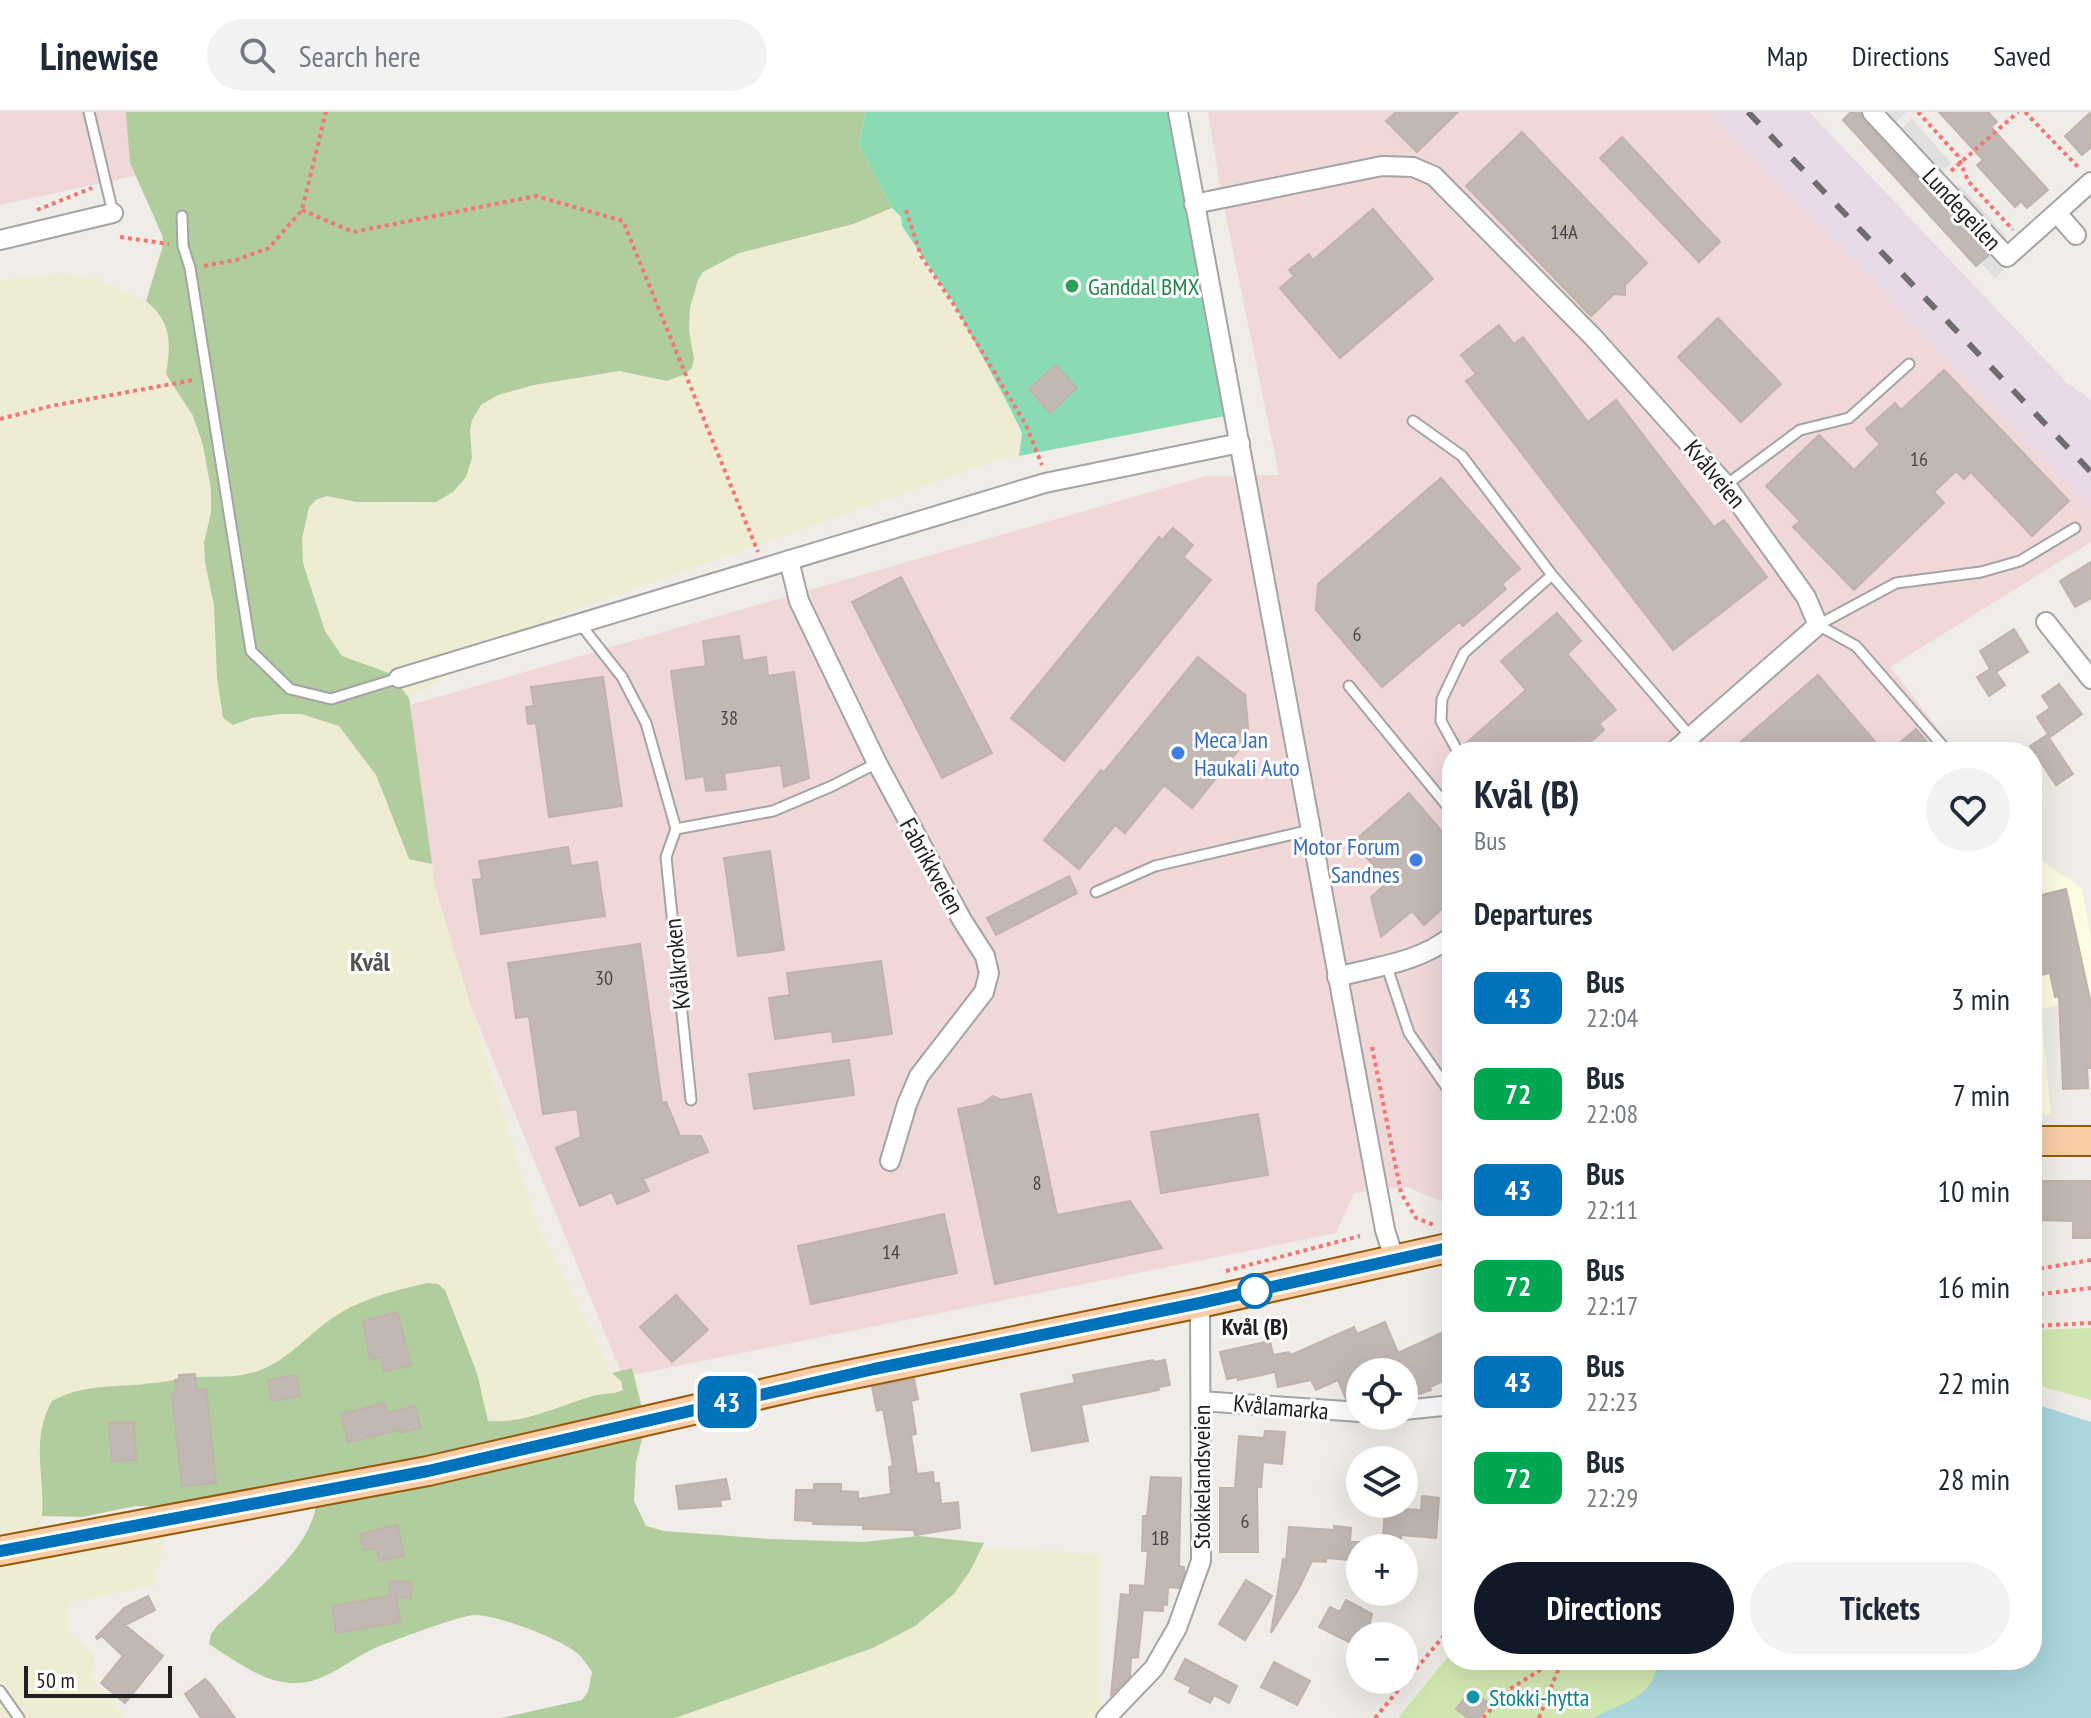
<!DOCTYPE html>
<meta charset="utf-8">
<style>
:root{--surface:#fff;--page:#f2f2f3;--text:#1f2937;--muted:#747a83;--line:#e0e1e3;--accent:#111827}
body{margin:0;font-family:"PT Sans Narrow",sans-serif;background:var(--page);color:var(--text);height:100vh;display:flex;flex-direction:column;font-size:30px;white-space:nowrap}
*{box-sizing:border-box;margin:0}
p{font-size:26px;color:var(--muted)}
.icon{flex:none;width:44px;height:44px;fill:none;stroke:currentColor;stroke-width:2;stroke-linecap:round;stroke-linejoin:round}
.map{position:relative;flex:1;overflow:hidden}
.side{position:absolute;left:1442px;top:630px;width:600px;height:928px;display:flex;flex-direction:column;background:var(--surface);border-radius:32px;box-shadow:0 8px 32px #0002}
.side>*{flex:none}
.badge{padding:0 16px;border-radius:12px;font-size:28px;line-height:52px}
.controls{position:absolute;left:1346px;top:1246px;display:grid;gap:16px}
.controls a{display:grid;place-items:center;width:72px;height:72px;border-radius:50%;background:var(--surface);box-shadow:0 8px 32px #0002;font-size:40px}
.scale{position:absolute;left:24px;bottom:20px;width:148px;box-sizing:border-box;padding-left:8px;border:4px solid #202020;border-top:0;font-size:22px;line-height:28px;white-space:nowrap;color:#202020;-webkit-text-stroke:6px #fff;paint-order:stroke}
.map>.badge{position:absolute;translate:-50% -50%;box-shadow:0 0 0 4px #fff}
h2{padding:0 32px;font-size:30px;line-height:72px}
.round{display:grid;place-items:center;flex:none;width:84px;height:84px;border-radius:42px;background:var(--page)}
.overview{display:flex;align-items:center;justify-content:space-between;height:136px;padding:0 32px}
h1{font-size:38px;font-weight:800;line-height:60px}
.primary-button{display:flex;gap:16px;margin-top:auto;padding:16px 32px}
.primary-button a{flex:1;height:92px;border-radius:48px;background:var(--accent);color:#fff;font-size:32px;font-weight:800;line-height:92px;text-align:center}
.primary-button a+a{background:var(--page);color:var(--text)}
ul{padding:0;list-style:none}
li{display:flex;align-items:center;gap:24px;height:96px;padding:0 32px}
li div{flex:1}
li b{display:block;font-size:30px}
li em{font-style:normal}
li .badge{min-width:88px;font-weight:700;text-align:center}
header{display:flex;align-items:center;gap:48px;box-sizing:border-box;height:112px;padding:0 40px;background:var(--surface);border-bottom:2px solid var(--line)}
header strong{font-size:38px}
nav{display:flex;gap:44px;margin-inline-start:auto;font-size:28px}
.search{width:560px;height:72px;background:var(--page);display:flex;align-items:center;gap:20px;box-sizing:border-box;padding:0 28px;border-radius:44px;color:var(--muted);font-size:30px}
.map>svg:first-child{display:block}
.commercial{fill:#f0d8d9}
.industrial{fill:#e9dae8}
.education{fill:#fefbe3}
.farmland{fill:#eeedd4}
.grass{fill:#d1e7b0}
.forest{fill:#b1cd9e}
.pitch{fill:#8adbb4}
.parking{fill:#e0e0e0}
.water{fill:#aad5db}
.building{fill:#c1b8b4;stroke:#c1b2aa;stroke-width:2}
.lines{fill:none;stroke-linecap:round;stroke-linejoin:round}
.service-casing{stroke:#a4a4a4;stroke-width:13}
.minor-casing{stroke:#a4a4a4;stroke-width:22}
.primary-casing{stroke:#955907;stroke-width:32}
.path{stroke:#f37675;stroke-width:4;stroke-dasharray:4 4;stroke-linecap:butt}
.service{stroke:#fff;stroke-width:9}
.minor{stroke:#fff;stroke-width:18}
.primary{stroke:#f8cca5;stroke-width:28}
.rail{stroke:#6e6e6e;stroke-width:6;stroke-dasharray:16 16;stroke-linecap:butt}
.line-casing{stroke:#fff;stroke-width:18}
.line{stroke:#0072bc;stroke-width:12}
.leisure-dot{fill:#2e9e5b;stroke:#fff;stroke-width:3}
.shop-dot{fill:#3f7fe0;stroke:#fff;stroke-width:3}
.stop-dot{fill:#fff;stroke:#0072bc;stroke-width:4}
.culture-dot{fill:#0f9aa8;stroke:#fff;stroke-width:3}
.labels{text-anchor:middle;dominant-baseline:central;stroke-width:6;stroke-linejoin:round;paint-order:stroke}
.number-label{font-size:20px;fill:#484645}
.street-label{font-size:24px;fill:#202020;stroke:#fff}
.leisure-label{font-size:24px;fill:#27864d;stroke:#fff;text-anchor:start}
.shop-label{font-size:24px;fill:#366cbe;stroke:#fff;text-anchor:start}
.stop-label{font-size:24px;font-weight:bold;fill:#202020;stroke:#fff}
.culture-label{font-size:24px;fill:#0d838f;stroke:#fff;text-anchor:start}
.neighbourhood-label{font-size:26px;font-weight:bold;fill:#535353;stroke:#fff}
</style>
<header>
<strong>Linewise</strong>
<div class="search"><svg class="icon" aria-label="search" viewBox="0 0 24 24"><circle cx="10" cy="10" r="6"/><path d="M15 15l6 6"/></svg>Search here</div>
<nav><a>Map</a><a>Directions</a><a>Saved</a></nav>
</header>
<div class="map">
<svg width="2091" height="1606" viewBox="0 0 2091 1606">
<rect width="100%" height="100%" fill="#f0ece7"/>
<path class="commercial" d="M0 0H142L152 60 0 93Z
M1208 0H1707L2091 395V430L1890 555 1956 640H1452V1094L1407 1075 1354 1081 1336 1121 623 1265 354 609 1206 364 1279 363 1221 80Z"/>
<path class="industrial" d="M1707 0H1809L2066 270 2091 288V395Z"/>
<path class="education" d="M2040 748 2082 776 2091 825V887L2041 897 2051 1003 2032 1001V757Z"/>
<path class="farmland" d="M892 96 901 105 902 114 930 159 953 190 1009 294 1022 321 1019 344 998 348 539 511 409 586 389 561 350 549 334 536 325 519 303 451 302 427 309 395 316 388 327 384 356 390 417 392 472 346 470 317 472 308 481 293 498 283 534 273 619 259 667 269 694 247 689 218 690 196 698 168 703 160 739 141 853 112Z
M61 161 98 168 146 189 155 196 165 213 171 232 166 262 193 304 203 333 211 378V401L204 430 205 450 214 494 217 566 223 606 233 612 281 602H301L339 614 376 663 409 747 432 752 434 772 537 1113 612 1261 621 1269 624 1279 614 1282 595 1283 528 1307 508 1311 488 1309 477 1261 445 1178 438 1172 341 1201 283 1247 264 1257 247 1262 184 1265 47 1297 39 1328 38 1346 43 1385 41 1445 165 1423 154 1473 69 1491 68 1520 94 1542 93 1569 126 1606H0V169Z
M987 1435 1100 1443 1101 1602 1097 1606H634L970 1448Z"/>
<path class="grass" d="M2091 1216V1288L2032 1272V1218Z
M1452 1540V1548H1657L1655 1564 1650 1575 1633 1588 1593 1606H1479L1490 1592 1471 1578 1457 1597 1468 1606H1398Z"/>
<path class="forest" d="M126 0H865L859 33 892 96 853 112 739 141 703 160 698 168 690 196 689 218 694 247 692 256 685 262 667 269 619 259 534 273 498 283 481 293 472 308 470 318 472 346 466 365 453 380 436 390H356L327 384 316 388 309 395 302 427 303 451 325 519 342 544 389 561 409 586 432 752 409 747 376 663 339 614 301 602H281L252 606 233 613 223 606 217 566 214 494 205 450 204 430 211 401V378L203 333 193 304 166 262C171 231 172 210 146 189L162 137 163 125 130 51Z
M428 1171 438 1172 445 1178 477 1261 488 1309C526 1312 557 1294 593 1284 603 1281 613 1283 623 1278L621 1269 612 1261 632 1256 646 1312 636 1350 634 1389 646 1414 664 1419 770 1427 863 1430 919 1424 984 1431 970 1459 954 1482 915 1514 873 1536 675 1606H501L582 1588 588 1580 592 1560C588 1554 583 1546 577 1541 561 1527 495 1502 474 1503 455 1505 395 1528 375 1536 350 1547 325 1571 297 1571 264 1572 236 1549 209 1532L211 1522 217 1514C251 1482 308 1441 316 1394L261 1383 157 1395 136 1394 82 1405 42 1404C45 1363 30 1328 52 1289 85 1271 117 1276 153 1271 168 1270 181 1265 196 1265 213 1264 234 1266 251 1261 284 1253 304 1226 331 1207 359 1187 396 1178 428 1171Z"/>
<path class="pitch" d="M865 0H1173L1225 304 1019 344 1022 321 1009 294 953 190 902 114 901 105 892 96 859 33Z"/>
<path class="parking" d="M1859 0H1906L1895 11 1901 17 1912 7 1951 51 1941 61 1951 73H1960L2006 124V129L2021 142 1995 166 1981 151 1989 143Z"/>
<path class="water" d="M2032 1291 2091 1310V1606H1593C1621 1590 1656 1587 1657 1548H2032Z"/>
<path class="building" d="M1396 0H1458L1417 40 1386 9Z
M1851 0H1859L1863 8 1989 143 1976 154 1843 8Z
M1939 0H1988L1997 10 1991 15 2048 78 2027 96 2021 89 2015 95 1977 53 1983 48Z
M2091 0V35L2082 43 2065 24Z
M1522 20 1647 151 1625 173V183L1614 182 1591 204 1466 74Z
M1622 25 1720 130 1699 150 1600 46Z
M1373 97 1433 167 1340 246 1280 176 1294 164 1289 158 1309 142 1313 148Z
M1718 206 1781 272 1741 310 1678 245Z
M1499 213 1514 232 1523 225 1588 310 1616 288 1714 415 1724 408 1767 465 1673 538 1466 269 1476 262 1461 243Z
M1056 253 1077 276 1050 301 1029 277Z
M1944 258 2069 389 2032 424 1971 360 1964 367 1956 359 1934 380 1944 391 1854 478 1793 415 1800 409 1766 374 1819 323 1854 358 1880 332 1866 317 1895 291 1901 298Z
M1441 366 1520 457 1502 472 1506 477 1463 514 1459 510 1382 575 1316 498 1318 472Z
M1173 416 1193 433 1183 445 1211 468 1064 649 1011 606 1159 425 1162 428Z
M2091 450V486L2075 495 2060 469Z
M901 465 992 641 942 666 852 490Z
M1557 501 1581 529 1567 542 1616 598 1599 612 1604 618 1580 639 1575 633 1567 640H1465L1463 634 1526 578 1501 549Z
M2014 517 2028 540 1996 560 2005 573 1989 584 1977 565 1990 557 1980 539Z
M739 524 743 549 766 545 768 564 794 560 809 666 784 675 781 653 724 661 726 677 706 679 704 664 686 667 671 559 706 554 703 529Z
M1198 545 1245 583 1249 625 1192 696 1164 673 1125 721 1115 713 1079 757 1044 728 1101 658 1104 660Z
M1818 563 1884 640H1729Z
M603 565 622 694 549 705 536 611 528 612 526 595 534 594 531 575Z
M2059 572 2082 602 2050 625 2037 605 2050 596 2042 584Z
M1916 617 1929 633 1921 640H1889Z
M2047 623 2073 662 2056 673 2030 634Z
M1409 681 1452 731V788L1424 813 1412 799 1381 825 1371 785 1388 770 1353 730Z
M568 735 571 754 597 750 605 804 481 822 473 768 482 767 479 749Z
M770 739 784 838 738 844 724 746Z
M1069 764 1077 781 996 823 987 806Z
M2066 777 2091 892V956H2087L2088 976 2063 977 2059 884 2055 885 2050 861 2032 865V825L2041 823 2033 785Z
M640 832 662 991 666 990 680 1024H701L708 1040 643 1067 649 1079 617 1092 612 1080 580 1094 556 1036 581 1025 577 997 543 1002 529 904 516 906 508 851Z
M881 849 892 922 833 930 832 919 775 927 769 886 790 883 787 861Z
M849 948 854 983 754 997 749 962Z
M1031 982 1057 1103 1130 1089 1162 1136 995 1172 958 997 982 992 993 984 1001 988Z
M1258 1002 1268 1063 1161 1081 1151 1020Z
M2032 1069H2091V1126H2073V1109L2032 1108Z
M944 1102 957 1161 811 1192 798 1134Z
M676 1183 708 1218 672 1250 640 1215Z
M397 1200 411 1253 384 1259 381 1245 370 1248 363 1209Z
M1385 1210 1398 1241 1452 1216V1265L1430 1275 1431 1278 1408 1286 1404 1277V1260H1360V1288L1346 1287 1338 1268 1316 1278 1311 1268 1278 1275 1275 1260 1238 1268V1265L1227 1267 1220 1240 1270 1229 1273 1243 1289 1240 1291 1243 1354 1215 1357 1222Z
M1153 1248 1154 1250 1165 1248 1170 1273 1158 1275 1159 1278 1081 1293 1088 1329 1032 1339 1021 1282 1075 1271 1073 1263Z
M195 1262 197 1278 206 1277 216 1371 182 1374 172 1282 177 1280 175 1268 179 1267V1263Z
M296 1263 300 1284 272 1289 268 1268Z
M914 1267 918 1287 911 1289 916 1322 911 1323 917 1362 933 1360 934 1371H939L941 1392 958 1390 960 1416 915 1423 914 1418 863 1417V1413L813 1412V1409L795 1408 796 1378H814V1372H841V1379L858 1380V1387L891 1382 889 1355 893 1354 883 1297 877 1299 872 1275Z
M385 1291 387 1301 415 1294 421 1316 400 1321 399 1318 348 1330 341 1302Z
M134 1310 136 1348 112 1349 109 1311Z
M1265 1319 1285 1320 1282 1352 1263 1350 1261 1375H1257L1258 1440H1220V1376H1235L1239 1324 1264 1326Z
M1151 1365 1181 1366 1179 1454 1184 1455V1462L1179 1476 1168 1475 1167 1493 1163 1492V1499L1143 1498 1138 1545 1131 1546 1130 1564 1111 1583 1121 1482 1130 1483V1473L1145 1474 1148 1439H1142L1143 1404H1147Z
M726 1367 730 1387 720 1388 721 1394 679 1397 676 1374Z
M1422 1384 1439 1386 1436 1426 1401 1423V1427L1383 1425 1385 1396 1421 1398Z
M397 1413 404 1444 379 1449 376 1436 364 1438 360 1422Z
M1334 1414 1351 1416 1350 1430H1360V1449L1326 1446V1450L1312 1449 1298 1478 1271 1521 1283 1447 1286 1448 1289 1415 1334 1418Z
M1246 1468 1272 1484 1245 1528 1219 1512Z
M390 1469 412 1470 411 1486 396 1485 400 1510 336 1521 332 1494 389 1484Z
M148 1484 155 1498 125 1513 163 1544 125 1591 101 1571 123 1544 102 1524 97 1527 96 1525 124 1496Z
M1346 1488 1372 1502 1369 1515 1364 1524H1360L1359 1535 1319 1515 1330 1495 1340 1500Z
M1185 1547 1237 1574 1229 1591 1214 1583 1210 1591 1189 1580 1191 1575 1175 1567Z
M1274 1550 1310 1569 1297 1593 1261 1575Z
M205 1567 210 1572 235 1606H201L185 1582Z
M1471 1578 1490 1592 1479 1606H1468L1456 1597Z"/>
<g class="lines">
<defs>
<path id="service" d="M89 0 113 101
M182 104 183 134 190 156 251 539 290 577 331 587 399 566
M1413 309 1462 344 1552 463 1691 625
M1726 373 1800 318 1849 306 1909 252
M581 513 622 565 646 611 676 717
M1818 513 1896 471 1981 460 2020 449 2075 416
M1818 513 1856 534 1948 640
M1349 574 1452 700
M1458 640 1441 609 1442 587 1464 541 1552 463
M1096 780 1155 754 1311 718
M1387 855 1409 921 1452 983
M691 988 666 745 676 717 773 699 832 674 877 651
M0 1579 19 1606"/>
<path id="minor" d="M1178 0 1385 1118 1395 1149
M1872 0 2007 145 2091 70
M1194 92 1382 54 1413 55 1434 64 1593 225 1726 373 1806 485 1818 513 1673 640
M2057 101 2076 123
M0 128 113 101
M789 448 799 489 877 651 962 808 985 844 989 861 984 880 919 964 907 992 890 1049
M2046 510 2091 567
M399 566 1045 371 1240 331
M1337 865C1377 854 1418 851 1452 824
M1201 1289 1360 1300
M1404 1298 1452 1293
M1106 1606 1154 1556 1177 1516 1201 1449 1200 1191"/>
<path id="primary" d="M2032 1029H2091
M0 1439 428 1359 814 1270 1200 1191 1452 1135"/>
</defs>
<use href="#service" class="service-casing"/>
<use href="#minor" class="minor-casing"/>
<use href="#primary" class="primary-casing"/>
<path class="path" d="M1918 0 1958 44 1968 69 2013 118
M2025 0 2079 56
M1951 59 2018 0
M37 98 92 76
M302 98 353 120 536 84 623 109 758 440
M906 98 921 144 954 193 1026 313 1042 353
M120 125 169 132
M204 154 236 148 269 136 302 98 326 0
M0 307 51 294 194 268
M1372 935 1401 1081 1416 1106 1436 1114
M2032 1158 2091 1148
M1226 1159 1360 1124
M2032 1183 2091 1176
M2032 1214 2091 1211
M1375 1606 1452 1514
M1483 1606 1510 1577 1556 1548
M1539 1606 1562 1548"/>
<use href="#service" class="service"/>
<use href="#minor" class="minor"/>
<use href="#primary" class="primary"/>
<path class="rail" d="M1748 0 2091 360"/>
</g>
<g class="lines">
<defs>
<path id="line" d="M0 1439 428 1359 874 1257 1200 1191 1452 1135"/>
</defs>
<use href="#line" class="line-casing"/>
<use href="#line" class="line"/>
</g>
<circle class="leisure-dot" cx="1072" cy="174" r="8"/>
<g class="shop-dot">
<circle cx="1178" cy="641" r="8"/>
<circle cx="1416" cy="748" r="8"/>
</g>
<circle class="stop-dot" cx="1255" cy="1179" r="16"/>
<circle class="culture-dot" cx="1473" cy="1585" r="8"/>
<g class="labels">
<g class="number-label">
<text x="1564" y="120">14A</text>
<text x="1919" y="347">16</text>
<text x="1357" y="522">6</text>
<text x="729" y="606">38</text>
<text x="604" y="866">30</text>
<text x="1037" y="1071">8</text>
<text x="891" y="1140">14</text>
<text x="1245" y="1409">6</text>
<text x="1160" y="1426">1B</text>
</g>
<g class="street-label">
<text transform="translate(1962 97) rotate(47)">Lundegeilen</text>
<text transform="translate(1715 362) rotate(50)">Kvålveien</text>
<text transform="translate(932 754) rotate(61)">Fabrikkveien</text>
<text transform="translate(677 852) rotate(-96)">Kvålkroken</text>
<text transform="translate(1281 1295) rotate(5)">Kvålamarka</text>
<text transform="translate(1201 1365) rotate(-90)">Stokkelandsveien</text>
</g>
<g class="leisure-label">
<text x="1088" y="174">Ganddal BMX</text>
</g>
<g class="shop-label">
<text x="1194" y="627">Meca Jan<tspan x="1194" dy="28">Haukali Auto</tspan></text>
<text x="1400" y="734" text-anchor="end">Motor Forum<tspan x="1400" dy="28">Sandnes</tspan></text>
</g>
<g class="stop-label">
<text x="1255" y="1214">Kvål (B)</text>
</g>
<g class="culture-label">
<text x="1489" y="1585">Stokki-hytta</text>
</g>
<g class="neighbourhood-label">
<text x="370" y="849">Kvål</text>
</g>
</g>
</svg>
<div class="controls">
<a><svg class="icon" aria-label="locate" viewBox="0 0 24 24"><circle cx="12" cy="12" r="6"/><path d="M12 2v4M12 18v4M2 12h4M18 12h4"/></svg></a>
<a><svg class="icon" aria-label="layers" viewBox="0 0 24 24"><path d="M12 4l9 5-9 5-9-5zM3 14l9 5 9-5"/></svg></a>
<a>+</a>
<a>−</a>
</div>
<div class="scale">50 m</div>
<b class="badge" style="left:727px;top:1290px;background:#0072bc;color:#fff">43</b>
<section class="side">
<div class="overview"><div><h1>Kvål (B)</h1><p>Bus</p></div><a class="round"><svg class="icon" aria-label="heart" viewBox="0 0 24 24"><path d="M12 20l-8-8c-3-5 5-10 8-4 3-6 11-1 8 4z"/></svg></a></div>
<h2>Departures</h2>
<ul>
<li><span class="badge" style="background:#0072bc;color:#fff">43</span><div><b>Bus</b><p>22:04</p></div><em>3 min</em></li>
<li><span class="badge" style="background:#00a651;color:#fff">72</span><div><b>Bus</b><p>22:08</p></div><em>7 min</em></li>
<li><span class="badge" style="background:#0072bc;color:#fff">43</span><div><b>Bus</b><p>22:11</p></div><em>10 min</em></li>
<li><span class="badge" style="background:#00a651;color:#fff">72</span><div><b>Bus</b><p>22:17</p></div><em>16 min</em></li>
<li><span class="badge" style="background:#0072bc;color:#fff">43</span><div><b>Bus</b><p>22:23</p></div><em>22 min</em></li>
<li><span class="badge" style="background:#00a651;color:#fff">72</span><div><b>Bus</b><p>22:29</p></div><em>28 min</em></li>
</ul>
<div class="primary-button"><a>Directions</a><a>Tickets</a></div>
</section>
</div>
